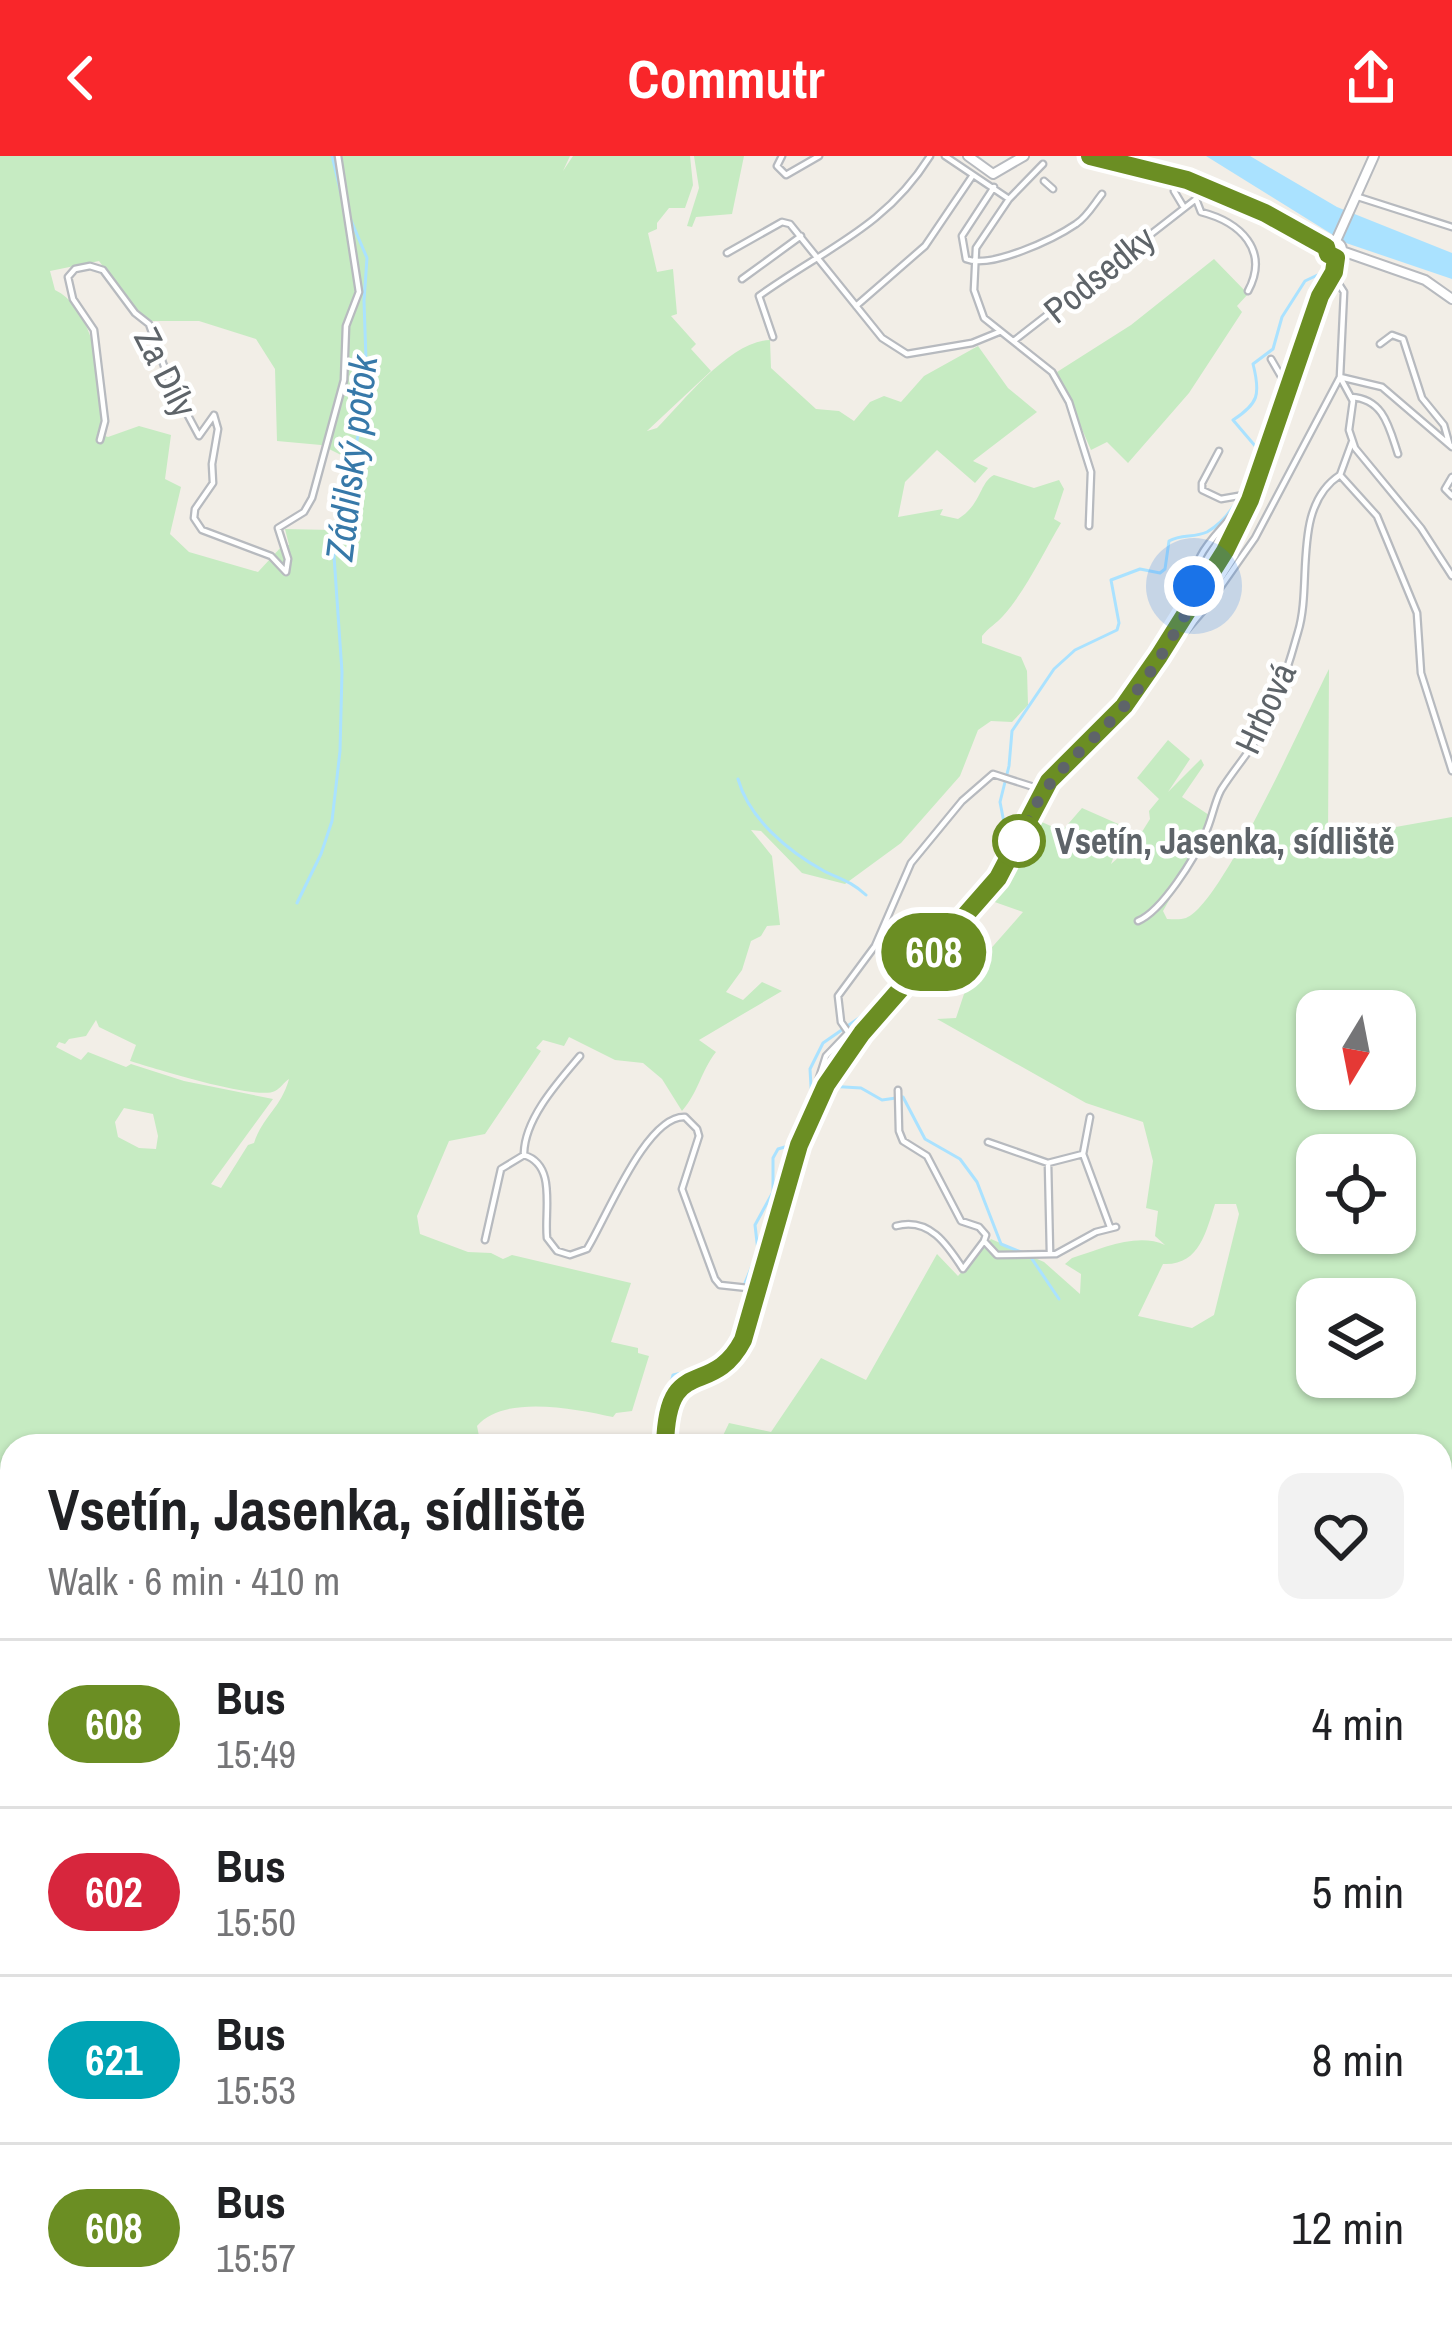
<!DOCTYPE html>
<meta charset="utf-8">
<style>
:root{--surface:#fff;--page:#f2f2f2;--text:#202124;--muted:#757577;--line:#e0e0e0;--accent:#f9262a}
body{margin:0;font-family:"Archivo Narrow",sans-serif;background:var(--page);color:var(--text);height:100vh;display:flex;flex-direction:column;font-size:45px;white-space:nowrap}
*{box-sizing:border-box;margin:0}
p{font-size:39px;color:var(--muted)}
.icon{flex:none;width:66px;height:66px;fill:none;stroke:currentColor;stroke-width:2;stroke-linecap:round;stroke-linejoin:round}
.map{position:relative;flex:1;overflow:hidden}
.sheet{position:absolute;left:0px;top:1278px;width:1452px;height:903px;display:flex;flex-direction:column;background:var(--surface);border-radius:36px 36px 0 0;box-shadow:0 3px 9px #0004}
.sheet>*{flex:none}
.badge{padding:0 24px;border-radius:39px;font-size:42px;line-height:78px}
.needle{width:78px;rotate:190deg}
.tools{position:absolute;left:1296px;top:834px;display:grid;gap:24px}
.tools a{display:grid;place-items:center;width:120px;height:120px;border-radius:24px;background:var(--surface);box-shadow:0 3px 9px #0004;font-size:60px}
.you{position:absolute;width:60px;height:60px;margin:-30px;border:9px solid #fff;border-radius:50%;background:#1a73e8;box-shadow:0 0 0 18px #1a73e833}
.map>.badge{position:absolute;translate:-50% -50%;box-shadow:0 0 0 6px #fff}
.round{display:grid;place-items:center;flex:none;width:126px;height:126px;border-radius:24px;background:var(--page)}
.summary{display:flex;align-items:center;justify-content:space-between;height:204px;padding:0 48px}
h1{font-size:57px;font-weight:800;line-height:90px}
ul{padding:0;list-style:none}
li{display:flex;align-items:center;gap:36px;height:168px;padding:0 48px;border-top:3px solid var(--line)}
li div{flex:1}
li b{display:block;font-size:45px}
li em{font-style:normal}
li .badge{min-width:132px;font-weight:700;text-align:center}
header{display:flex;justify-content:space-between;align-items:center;height:156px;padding:0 48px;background:var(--accent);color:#fff;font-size:54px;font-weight:800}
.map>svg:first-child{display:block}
.green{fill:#c6ebc2;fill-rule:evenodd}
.water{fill:#aae2ff}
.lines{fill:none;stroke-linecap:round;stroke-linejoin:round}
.stream{stroke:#aae2ff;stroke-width:3}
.minor-casing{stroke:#b7babf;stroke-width:9}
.tertiary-casing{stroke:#b7babf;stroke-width:12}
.minor{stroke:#fff;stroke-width:4.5}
.tertiary{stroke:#fff;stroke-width:8}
.line-casing{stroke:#fff;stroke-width:27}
.line{stroke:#6b8e23;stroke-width:18}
.walk{stroke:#5e6469;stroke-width:12;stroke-dasharray:0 21.6}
.stop-dot{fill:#fff;stroke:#6b8e23;stroke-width:6}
.labels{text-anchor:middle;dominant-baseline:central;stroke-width:9;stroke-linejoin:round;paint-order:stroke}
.street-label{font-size:36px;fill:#5e6469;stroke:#fff}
.stop-label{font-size:36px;font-weight:bold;fill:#5e6469;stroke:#fff;text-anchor:start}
.water-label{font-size:39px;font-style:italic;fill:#3779a9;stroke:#fff}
</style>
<header><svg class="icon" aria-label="back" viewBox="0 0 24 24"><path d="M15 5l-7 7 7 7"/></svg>Commutr<svg class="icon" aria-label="share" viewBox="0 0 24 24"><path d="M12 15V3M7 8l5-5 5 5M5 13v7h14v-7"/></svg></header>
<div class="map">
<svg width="1452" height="2180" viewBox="0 0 1452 2180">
<rect width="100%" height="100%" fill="#f2eee7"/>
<path class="green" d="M0 0H570L563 15 573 0H690L693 29 685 52H669L657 67V73L648 77 657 116 673 113 677 158 671 160 696 188 691 193 711 215 647 275 657 272C685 244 730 185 770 184L771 212 816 253 839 255 854 265 870 246 884 240 901 246 924 220 978 190 1008 232 1037 256 973 305 988 312 975 327 937 294 905 326 898 361 943 353 940 359 958 363C982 348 979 327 994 319L1034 332 1059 324 1064 333 1054 363 1061 367C1043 397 1027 433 1003 460 997 467 988 472 982 480V487L1021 501 1027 515 1028 549 1012 566 991 565 978 574 960 620 901 687 845 728 802 717 761 675 751 674 772 700 780 769 767 770 761 780 751 785 742 814 726 836 743 844 762 826 782 835 699 884 716 896C701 915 698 937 682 955L662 923 643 907 615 904 569 881 564 890 543 884 536 892 541 895 485 978 449 985 417 1060 420 1078 468 1096 491 1097 503 1103 512 1099 631 1127 611 1186 638 1192V1197L649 1200 632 1255 616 1257 613 1261C576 1253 504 1238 477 1270L479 1280 470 1290H12V1905L0 1902ZM99 105 135 154 151 165H199L256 183 275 213 277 285 321 289 349 303 332 374 285 373 289 389H283L258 416 189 396 170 378 181 331 165 323 171 279 139 270 108 281 99 278C108 238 96 153 55 134L50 115ZM96 864 99 871 136 889 130 905C153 912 258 945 275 935 281 932 284 926 289 923 281 952 263 960 254 987L248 989 221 1032 211 1028 273 943 184 925 131 908 126 911 88 896 81 904 56 891 59 886 65 888 69 883 86 880ZM124 952 153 958 158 980 156 993 139 992 118 981 115 966Z
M694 0H744L732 58 696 61 692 71 687 70 699 32Z
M1214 103 1248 138 1237 150 1242 156 1189 237 1128 307 1107 286 1091 294 1057 216 1131 169Z
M1329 513 1328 683 1452 661V1525L1446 1529 1444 1558 1452 1567V2180H1408L1396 2169H1440V1290H718L729 1267 771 1276 821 1202 866 1224 937 1098 958 1120 991 1083 1044 1106 1080 1138 1081 1118 1065 1108 1072 1102C1101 1093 1137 1076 1165 1089L1155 1080 1158 1055 1146 1052 1153 1005 1143 966 1086 947 937 863 956 862 972 814 1023 756 989 744 1029 691 1026 685 1035 663 1062 675 1082 652 1125 671 1111 708 1135 687 1150 663 1149 655 1159 643 1137 622 1168 584 1190 603 1168 636 1201 603 1204 609 1182 641 1215 663 1163 755 1167 763C1173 763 1180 764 1186 762 1222 749 1307 556 1329 513ZM1317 855H1395V933H1317ZM1317 999H1395V1077H1317ZM1215 1048H1236L1239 1058 1214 1159 1192 1172 1138 1160 1163 1108C1199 1110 1206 1076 1215 1048ZM1317 1143H1395V1221H1317Z
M0 1946 12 1950V2169H929L939 2180H0Z
M970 2169H1159C1178 2180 1174 2170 1189 2171L1206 2180H975Z
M1224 2169H1315L1332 2176 1364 2178 1362 2169H1391L1398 2176 1391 2180H1218Z"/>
<path class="water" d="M1206 0H1250L1337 51 1452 97V123L1346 87Z"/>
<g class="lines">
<path class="stream" d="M332 0 345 54
M738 623C749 663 789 696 824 715 840 723 851 725 866 739
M297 747 321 698 332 665 340 595 342 516 334 400 367 234 364 145 367 102 350 62
M811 929 861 932 882 944 903 941 925 983 960 1003 977 1026 1001 1088 1021 1096
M812 948 810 913 823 887 859 862 907 815 995 713 1006 677 1000 646 1009 610 1012 575 1054 513 1075 494 1117 474 1119 467 1111 424 1140 413 1160 417 1165 413 1169 385C1181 378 1194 382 1207 376 1235 360 1251 322 1256 291L1233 264C1258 248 1261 239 1253 208L1273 193 1282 161 1305 125 1328 114
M1030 1100 1059 1143
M660 1290V1269L673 1219 716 1209 735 1189 746 1152 745 1127 758 1095 755 1069 773 1036V1002L778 993 799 987
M0 1744 12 1779
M0 1905 12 1910
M1362 2169 1365 2180
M250 2180 251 2169
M417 2180V2169"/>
<defs>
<path id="minor" d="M782 0 777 10 786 19 819 0
M945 0 1009 43 1043 8
M1044 25 1053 33
M994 31 962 80 966 103C991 113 1054 83 1076 68 1087 61 1094 48 1102 38
M1174 35 1183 50
M1355 40 1452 71
M1009 43 976 92 974 134 984 162 1052 216 1069 246 1091 316 1089 370
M1196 43 1201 56C1240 66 1270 94 1248 135
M727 97 782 66 790 68 882 182 907 198 972 187 999 176
M742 123 801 80
M856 150 925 90 973 19
M773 181 759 140C824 93 885 72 930 0
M1015 184 1196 43 1204 30
M1380 188 1392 179 1403 183 1422 242 1444 269 1449 287
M1271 203 1282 222
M1340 221 1353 245 1349 274 1355 292 1421 372 1452 420
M1340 221 1382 231 1452 291
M1351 241C1384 243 1389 271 1398 298
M100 284 105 265 94 174 73 143 68 121 75 113 90 110 103 114 135 157 149 168 169 224 199 280 214 259 218 273 212 308 213 327 195 353 194 362 202 374 271 400 286 416 288 403 278 372 304 356 312 342 344 224 346 170 359 136 338 0
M1352 286 1340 319 1377 360 1417 457 1421 517 1452 615
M1219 295 1202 327V334L1221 343 1244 339
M1452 321 1445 333 1452 340
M1196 435C1187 396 1224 376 1241 347 1256 321 1282 251 1282 222L1292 223
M1173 481 1183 478 1208 449 1255 382 1340 221 1344 136 1333 119
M1138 765C1162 755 1195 702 1205 678 1212 664 1214 647 1221 634 1236 610 1256 589 1268 564 1280 536 1290 505 1298 476 1313 428 1291 351 1340 319
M855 886 841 866 838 840 875 790 911 707 962 645 993 618 1043 634
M827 929 819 922 826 900 847 878
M898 934 899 975 903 985 927 1000 961 1065 979 1071 986 1079 984 1085
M988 986 1048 1007 1083 998 1090 961
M524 997C525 962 558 926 580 900
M1083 998 1110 1071
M1048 1007 1050 1097
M896 1070C929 1061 947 1088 963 1113L984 1085 997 1099 1056 1098 1096 1076 1116 1071
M485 1084 501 1013 524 999C557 1009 544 1054 547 1082L557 1095 570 1099 587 1093C606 1063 646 959 685 961L697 973 699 980 682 1033 715 1123 720 1129 757 1133
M961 2169 966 2180"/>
<path id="tertiary" d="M968 0 993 18 1024 0
M1091 0 1187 24 1265 57 1326 91
M1326 94a8 8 0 1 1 16 0a8 8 0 1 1-16 0Z
M1335 87 1374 0
M1342 95 1425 124 1452 143
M665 1290C665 1197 709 1244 740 1190L799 990 827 929 862 876 998 722 1046 630 1135 537 1214 412 1256 329 1316 148 1334 116 1336 102
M0 1938 12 1935"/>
</defs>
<use href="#minor" class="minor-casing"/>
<use href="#tertiary" class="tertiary-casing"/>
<use href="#minor" class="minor"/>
<use href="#tertiary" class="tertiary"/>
</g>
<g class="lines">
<defs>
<path id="line" d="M665 1290C667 1195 711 1245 743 1184L799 989 826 929 862 877 998 722 1049 625 1124 550 1159 500 1225 395 1250 344 1320 140 1334 116 1336 102 1328 98 1326 91 1265 57 1187 24 1090 0"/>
</defs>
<use href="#line" class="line-casing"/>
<use href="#line" class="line"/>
<path class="walk" d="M1019 685C1047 612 1080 602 1127 547 1155 514 1176 474 1198 437L1194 430"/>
</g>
<circle class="stop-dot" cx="1019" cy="685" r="24"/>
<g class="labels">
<g class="street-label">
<text transform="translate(1099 118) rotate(-39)">Podsedky</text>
<text transform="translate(166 216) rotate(63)">Za Díly</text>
<text transform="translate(1265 552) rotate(-65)">Hrbová</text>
</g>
<g class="stop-label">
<text x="1055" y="685">Vsetín, Jasenka, sídliště</text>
</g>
<g class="water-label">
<text transform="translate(351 302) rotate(-83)">Zádilský potok</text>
</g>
</g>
</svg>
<div class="tools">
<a><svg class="needle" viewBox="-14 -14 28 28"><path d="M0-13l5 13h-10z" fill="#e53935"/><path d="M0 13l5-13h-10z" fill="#757577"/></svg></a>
<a><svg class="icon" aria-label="locate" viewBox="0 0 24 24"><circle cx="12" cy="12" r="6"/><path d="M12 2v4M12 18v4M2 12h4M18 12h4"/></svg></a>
<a><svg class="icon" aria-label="layers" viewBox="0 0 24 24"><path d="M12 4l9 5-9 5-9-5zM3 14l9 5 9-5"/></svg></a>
</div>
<div class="you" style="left:1194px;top:430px"></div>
<b class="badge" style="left:934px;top:796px;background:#6b8e23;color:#fff">608</b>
<section class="sheet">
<div class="summary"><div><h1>Vsetín, Jasenka, sídliště</h1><p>Walk · 6 min · 410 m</p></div><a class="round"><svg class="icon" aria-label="heart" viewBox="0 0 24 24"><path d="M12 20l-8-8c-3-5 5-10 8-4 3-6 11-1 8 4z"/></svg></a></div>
<ul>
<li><span class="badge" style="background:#6b8e23;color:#fff">608</span><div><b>Bus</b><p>15:49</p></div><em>4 min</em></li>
<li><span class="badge" style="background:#d7263d;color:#fff">602</span><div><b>Bus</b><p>15:50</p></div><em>5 min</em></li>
<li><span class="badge" style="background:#00a3b4;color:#fff">621</span><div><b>Bus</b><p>15:53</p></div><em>8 min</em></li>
<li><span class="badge" style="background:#6b8e23;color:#fff">608</span><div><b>Bus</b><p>15:57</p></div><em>12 min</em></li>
</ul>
</section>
</div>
